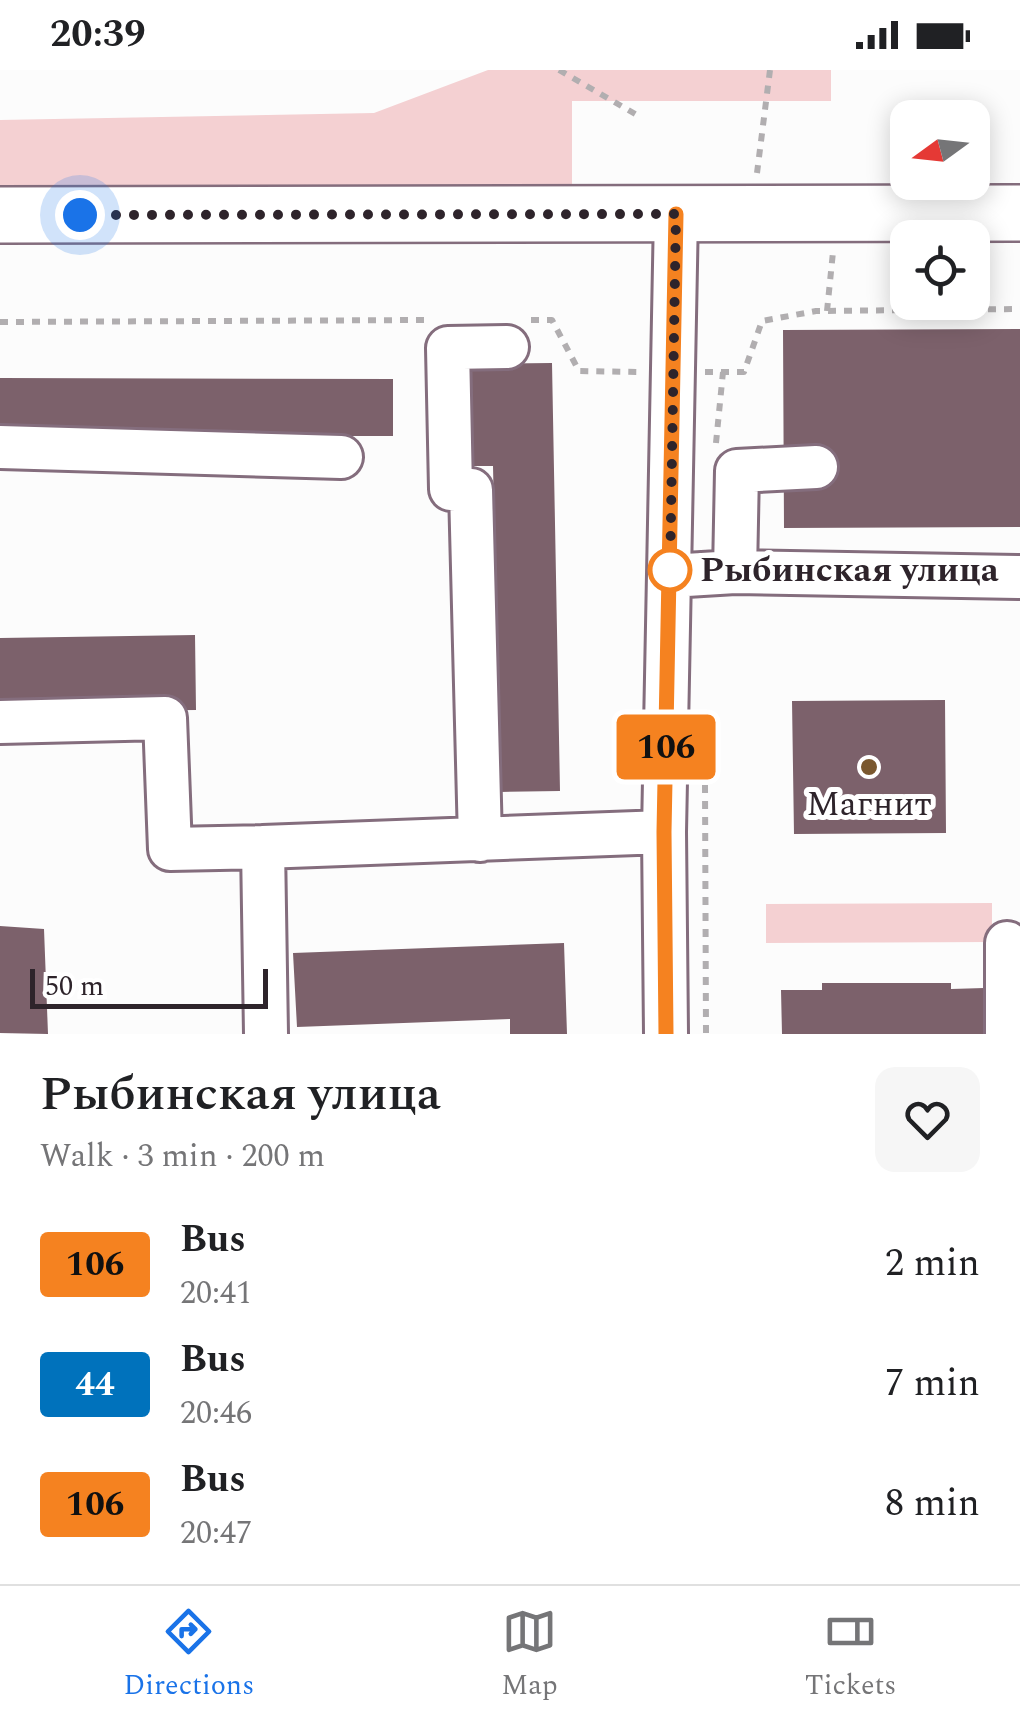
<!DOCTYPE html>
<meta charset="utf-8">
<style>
:root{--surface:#fff;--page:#f6f6f6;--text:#202124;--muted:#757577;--line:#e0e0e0;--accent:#1a73e8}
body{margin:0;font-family:Spectral,serif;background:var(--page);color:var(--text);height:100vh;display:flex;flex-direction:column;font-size:38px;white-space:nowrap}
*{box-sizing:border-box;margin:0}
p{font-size:32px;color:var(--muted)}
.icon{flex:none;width:55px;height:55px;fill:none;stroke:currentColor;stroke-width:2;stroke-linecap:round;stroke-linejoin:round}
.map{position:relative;height:964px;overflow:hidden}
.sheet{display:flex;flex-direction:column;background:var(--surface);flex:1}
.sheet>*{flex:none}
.badge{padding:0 20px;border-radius:8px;font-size:35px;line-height:65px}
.needle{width:65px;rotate:255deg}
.fabs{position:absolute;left:890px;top:30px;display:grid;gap:20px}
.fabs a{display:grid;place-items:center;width:100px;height:100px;border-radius:20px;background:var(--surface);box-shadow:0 5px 25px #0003;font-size:50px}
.scale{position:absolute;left:30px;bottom:25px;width:238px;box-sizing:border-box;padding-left:10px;border:5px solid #2e242b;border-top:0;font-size:28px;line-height:35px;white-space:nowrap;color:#2e242b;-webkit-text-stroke:8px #fff;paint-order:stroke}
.you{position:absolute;width:50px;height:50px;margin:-25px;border:8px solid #fff;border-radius:50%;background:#1a73e8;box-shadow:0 0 0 15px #1a73e833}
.map>.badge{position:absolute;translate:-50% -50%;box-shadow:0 0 0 5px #fff}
.round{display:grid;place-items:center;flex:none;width:105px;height:105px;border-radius:20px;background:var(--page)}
.overview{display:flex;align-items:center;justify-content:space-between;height:170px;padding:0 40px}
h1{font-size:48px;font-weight:600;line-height:75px}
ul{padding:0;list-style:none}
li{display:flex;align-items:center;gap:30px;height:120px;padding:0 40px}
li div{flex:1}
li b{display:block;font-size:38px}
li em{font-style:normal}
li .badge{min-width:110px;font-weight:700;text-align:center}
.status{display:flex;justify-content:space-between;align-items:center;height:70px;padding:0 50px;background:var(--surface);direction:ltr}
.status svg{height:28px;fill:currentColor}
.tab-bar{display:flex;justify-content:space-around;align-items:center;height:140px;border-top:2px solid var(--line);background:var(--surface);font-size:28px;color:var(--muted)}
.tab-bar a{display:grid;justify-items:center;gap:5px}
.tab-bar .selected{color:var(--accent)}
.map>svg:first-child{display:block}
.green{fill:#f4d0d2}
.building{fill:#7c616b}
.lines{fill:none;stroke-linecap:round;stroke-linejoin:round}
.minor-casing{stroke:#846d7d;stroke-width:48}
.major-casing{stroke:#846d7d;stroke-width:60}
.path{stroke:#b1aeb0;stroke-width:6;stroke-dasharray:8 8;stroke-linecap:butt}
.minor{stroke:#fff;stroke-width:42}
.major{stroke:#fff;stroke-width:55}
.line-casing{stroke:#fff;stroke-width:22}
.line{stroke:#f58220;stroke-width:15}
.walk{stroke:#2e242b;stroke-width:10;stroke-dasharray:0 18}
.stop-dot{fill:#fff;stroke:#f58220;stroke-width:5}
.poi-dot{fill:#7a582f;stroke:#fff;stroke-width:4}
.labels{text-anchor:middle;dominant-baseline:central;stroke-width:10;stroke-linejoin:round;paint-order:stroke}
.stop-label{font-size:35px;font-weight:bold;fill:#2e242b;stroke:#fff;text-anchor:start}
.poi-label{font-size:35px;fill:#2e242b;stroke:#fff}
</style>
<div class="status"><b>20:39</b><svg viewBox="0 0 49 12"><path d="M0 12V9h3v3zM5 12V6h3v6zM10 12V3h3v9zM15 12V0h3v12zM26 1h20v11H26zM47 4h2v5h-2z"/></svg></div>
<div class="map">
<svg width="1020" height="964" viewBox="0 0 1020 964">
<rect width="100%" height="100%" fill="#fcfcfc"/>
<path class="green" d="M488 0H831V31H572V115L0 125V50L374 43Z
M992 833V872L766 873V834Z"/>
<path class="building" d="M1020 259V457L784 458 783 260Z
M552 293 560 721 500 722 493 396H468L466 294Z
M0 308 393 309V366H0Z
M195 565 196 640 0 642V568Z
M945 630 946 763 794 764 792 631Z
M0 856 44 859 48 964 0 963Z
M564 873 567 964H510V949L297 957 293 883Z
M822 913H951V919L984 918V964H782L781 920H822Z"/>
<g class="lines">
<defs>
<path id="minor" d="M0 377 341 387
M735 502 737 401 816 397
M670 506 735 502 1020 507
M0 652 165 648 170 779 263 777
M480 770 471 420 451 419 448 278 507 277
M1007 873V964
M266 964 263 777 664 762
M666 964 664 762 676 144"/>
<path id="major" d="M0 145 1020 143"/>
</defs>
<use href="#minor" class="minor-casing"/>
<use href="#major" class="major-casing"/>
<path class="path" d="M559 0 637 45
M757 103 770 0
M827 241 833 182
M531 250H552L579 301 637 302
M0 252 424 250
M705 302H744L762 251 816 241 1020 239
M716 373 723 302
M705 715 706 964"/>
<use href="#minor" class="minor"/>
<use href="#major" class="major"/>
</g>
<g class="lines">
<defs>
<path id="line" d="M666 964 664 762 676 144"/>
</defs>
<use href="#line" class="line-casing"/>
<use href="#line" class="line"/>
<path class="walk" d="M80 145 676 144 670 506V500"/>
</g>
<circle class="stop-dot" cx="670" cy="500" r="20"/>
<circle class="poi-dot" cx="869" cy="697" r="10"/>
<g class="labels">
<g class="stop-label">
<text x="700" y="500">Рыбинская улица</text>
</g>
<g class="poi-label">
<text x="869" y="734">Магнит</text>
</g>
</g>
</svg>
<div class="fabs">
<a><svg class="needle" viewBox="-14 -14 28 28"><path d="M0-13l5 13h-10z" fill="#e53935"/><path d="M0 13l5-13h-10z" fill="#757577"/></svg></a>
<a><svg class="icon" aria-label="locate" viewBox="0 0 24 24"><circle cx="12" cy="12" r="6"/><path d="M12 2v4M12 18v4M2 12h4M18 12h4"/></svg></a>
</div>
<div class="scale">50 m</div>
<div class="you" style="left:80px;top:145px"></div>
<b class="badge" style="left:666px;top:677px;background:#f58220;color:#111">106</b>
</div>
<section class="sheet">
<div class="overview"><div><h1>Рыбинская улица</h1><p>Walk · 3 min · 200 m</p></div><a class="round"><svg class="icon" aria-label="heart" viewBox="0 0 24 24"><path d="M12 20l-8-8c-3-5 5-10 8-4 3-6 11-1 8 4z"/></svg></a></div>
<ul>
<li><span class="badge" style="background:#f58220;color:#111">106</span><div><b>Bus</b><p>20:41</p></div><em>2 min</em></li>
<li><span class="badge" style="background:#0072bc;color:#fff">44</span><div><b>Bus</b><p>20:46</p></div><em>7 min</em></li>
<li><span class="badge" style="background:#f58220;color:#111">106</span><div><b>Bus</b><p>20:47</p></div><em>8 min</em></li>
</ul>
</section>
<nav class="tab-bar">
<a class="selected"><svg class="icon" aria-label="directions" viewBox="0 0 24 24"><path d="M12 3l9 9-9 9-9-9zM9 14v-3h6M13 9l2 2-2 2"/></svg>Directions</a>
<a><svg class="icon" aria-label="map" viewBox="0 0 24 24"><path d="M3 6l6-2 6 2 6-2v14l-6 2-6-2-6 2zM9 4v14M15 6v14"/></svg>Map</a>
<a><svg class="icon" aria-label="tickets" viewBox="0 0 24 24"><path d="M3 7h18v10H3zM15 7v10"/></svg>Tickets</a>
</nav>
